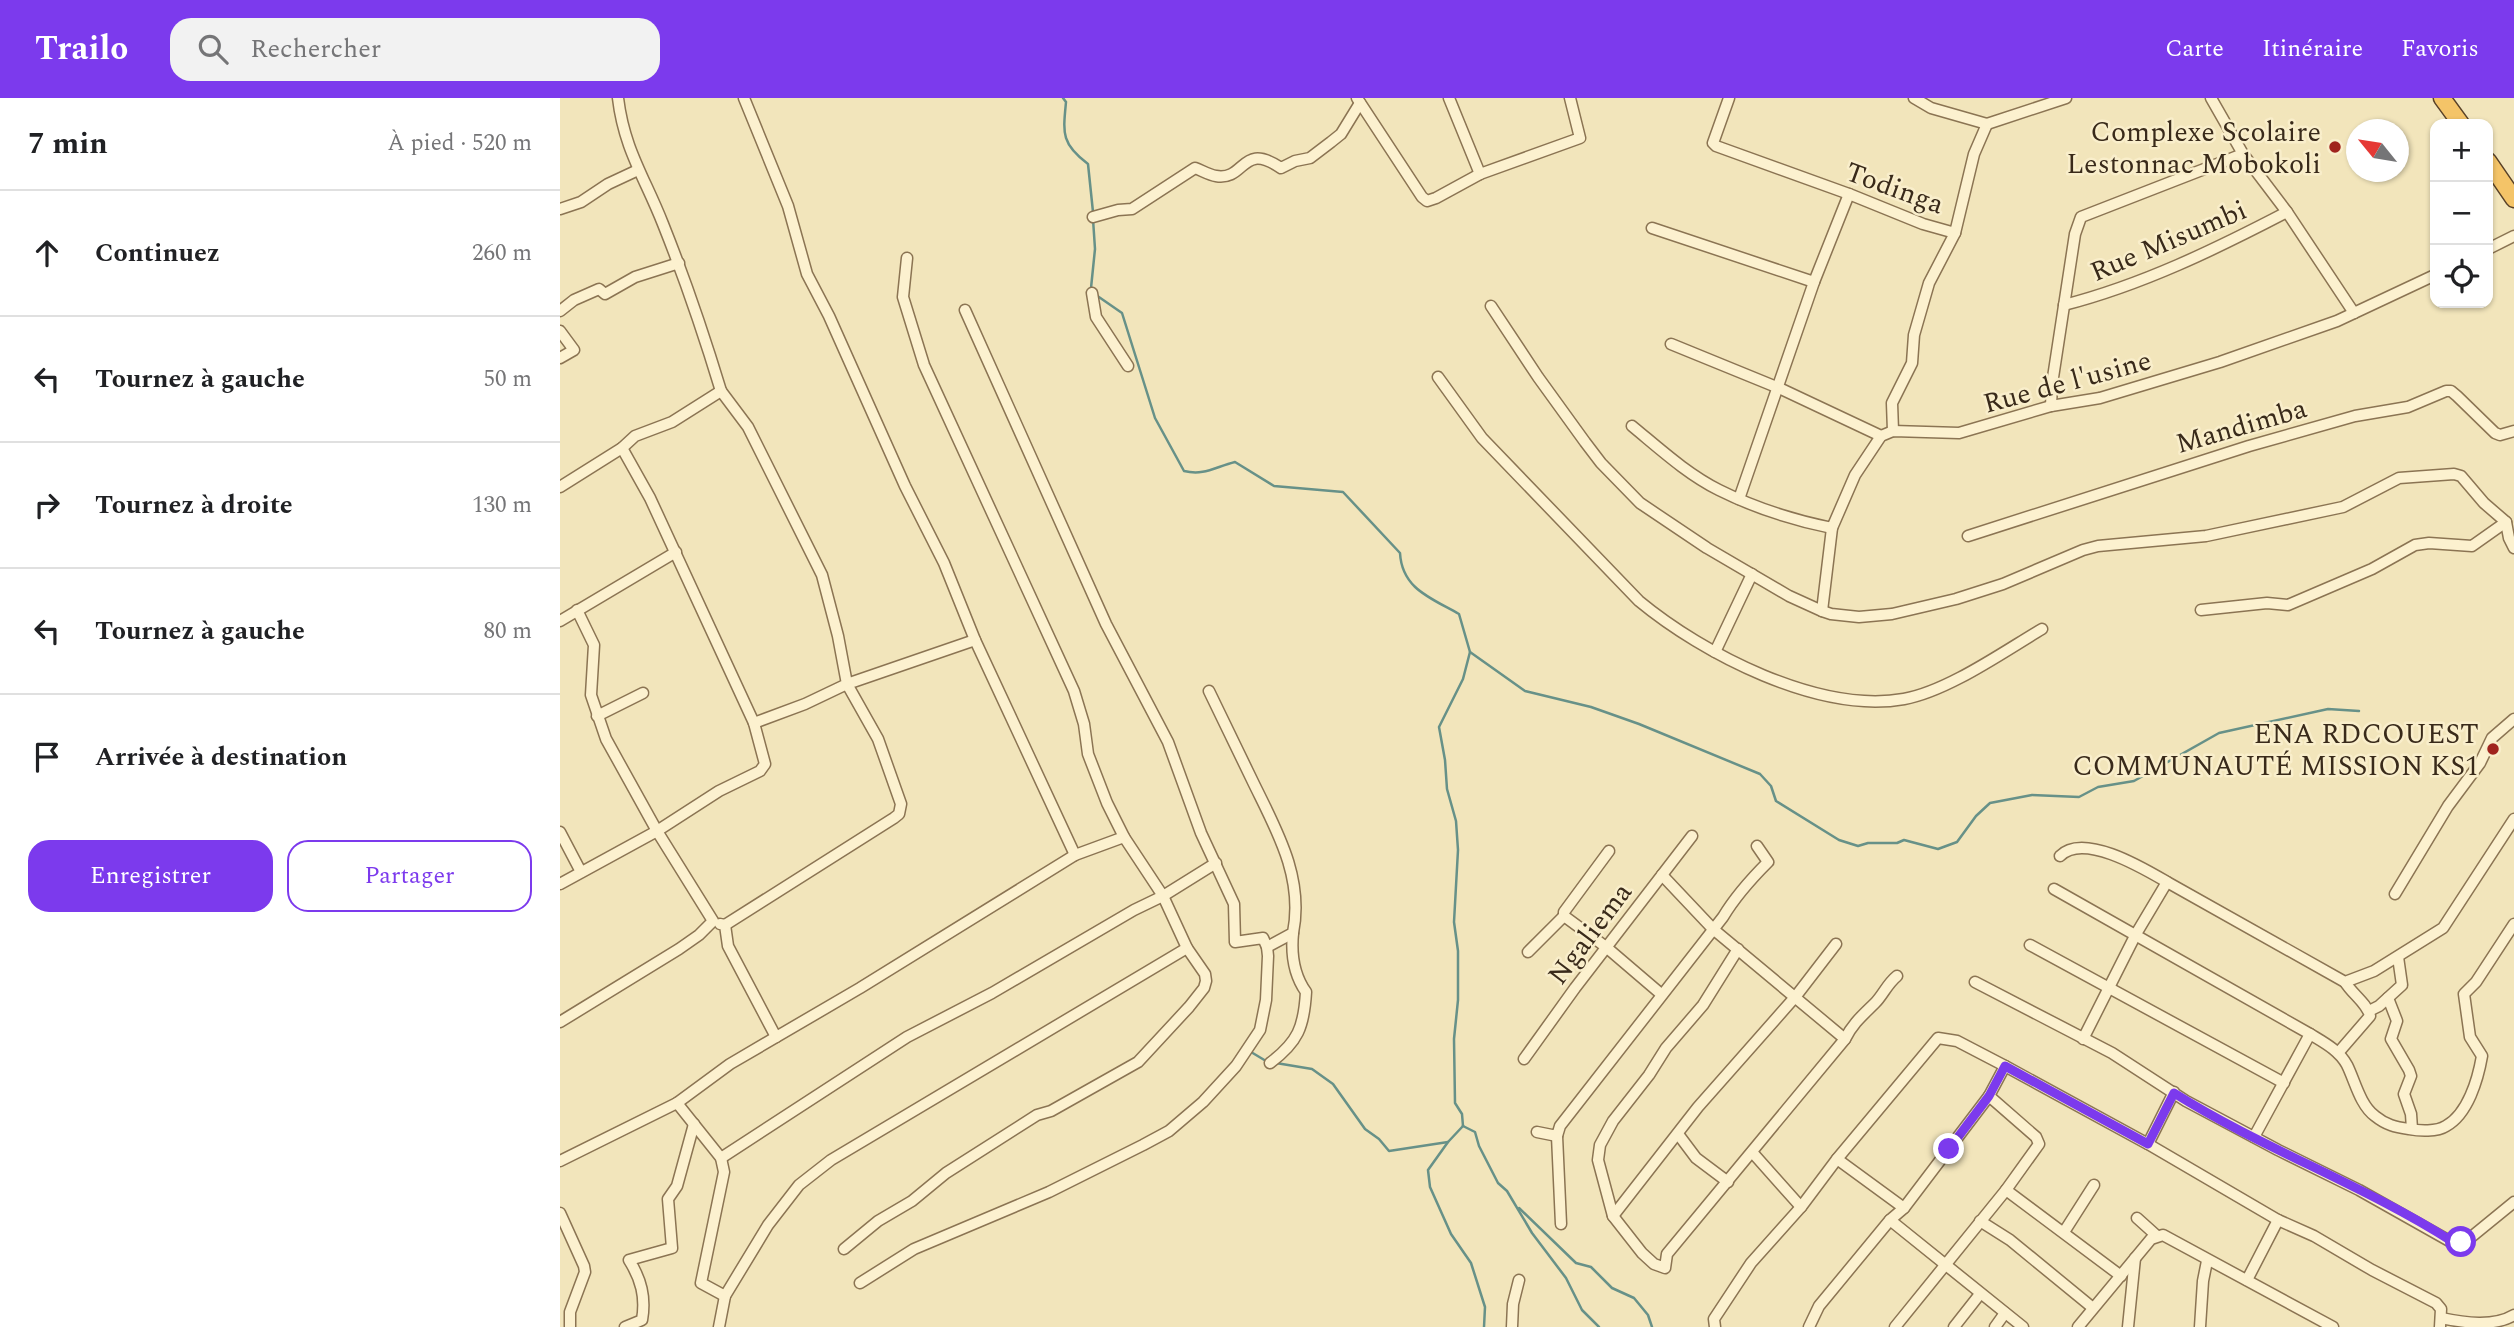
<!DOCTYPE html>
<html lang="fr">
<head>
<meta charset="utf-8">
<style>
  body { margin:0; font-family:Spectral,serif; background:#f2f2f2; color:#202124 }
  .controls { position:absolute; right:21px; top:21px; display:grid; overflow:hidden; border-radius:14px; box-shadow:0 2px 5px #0004 }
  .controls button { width:63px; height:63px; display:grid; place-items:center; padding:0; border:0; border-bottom:2px solid #e0e0e0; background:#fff; color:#202124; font:35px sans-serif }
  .compass { position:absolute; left:1786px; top:21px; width:63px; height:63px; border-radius:50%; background:#fff; box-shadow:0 2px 5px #0004; rotate:300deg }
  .stop { position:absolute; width:21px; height:21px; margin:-16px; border:5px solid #7c3aed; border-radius:50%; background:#fff }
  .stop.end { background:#7c3aed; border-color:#fff; box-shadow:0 2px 7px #0008 }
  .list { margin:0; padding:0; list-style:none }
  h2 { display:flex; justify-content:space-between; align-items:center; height:91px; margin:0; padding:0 28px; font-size:30px }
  h2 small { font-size:23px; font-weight:400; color:#757577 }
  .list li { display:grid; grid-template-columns:46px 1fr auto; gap:21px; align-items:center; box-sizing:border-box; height:126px; padding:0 28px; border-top:2px solid #e0e0e0 }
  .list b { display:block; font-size:26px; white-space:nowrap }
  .list em { font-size:23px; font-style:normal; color:#757577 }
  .actions { display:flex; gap:14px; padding:21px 28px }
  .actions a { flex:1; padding:16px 0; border:2px solid #7c3aed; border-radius:21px; text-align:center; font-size:24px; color:#7c3aed }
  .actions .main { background:#7c3aed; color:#fff }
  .icon { flex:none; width:38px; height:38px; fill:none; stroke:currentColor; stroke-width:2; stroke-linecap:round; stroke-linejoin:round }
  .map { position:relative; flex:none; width:1954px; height:1229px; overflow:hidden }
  header { display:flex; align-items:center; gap:42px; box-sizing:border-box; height:98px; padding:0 35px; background:#7c3aed; color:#fff }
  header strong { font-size:33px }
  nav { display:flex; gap:38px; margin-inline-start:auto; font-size:24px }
  .search { width:490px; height:63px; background:#f2f2f2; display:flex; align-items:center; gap:18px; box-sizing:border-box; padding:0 24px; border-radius:21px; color:#757577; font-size:26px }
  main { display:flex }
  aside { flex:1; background:#fff }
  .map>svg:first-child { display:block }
</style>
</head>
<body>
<header>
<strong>Trailo</strong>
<div class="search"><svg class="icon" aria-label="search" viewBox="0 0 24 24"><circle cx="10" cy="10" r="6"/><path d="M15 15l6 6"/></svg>Rechercher</div>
<nav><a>Carte</a><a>Itinéraire</a><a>Favoris</a></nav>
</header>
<main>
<aside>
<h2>7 min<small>À pied · 520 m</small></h2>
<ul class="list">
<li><svg class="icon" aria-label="ahead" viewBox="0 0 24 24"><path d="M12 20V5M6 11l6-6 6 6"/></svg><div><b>Continuez</b></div><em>260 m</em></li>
<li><svg class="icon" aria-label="left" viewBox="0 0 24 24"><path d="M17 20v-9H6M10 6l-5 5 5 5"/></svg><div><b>Tournez à gauche</b></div><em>50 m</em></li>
<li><svg class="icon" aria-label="right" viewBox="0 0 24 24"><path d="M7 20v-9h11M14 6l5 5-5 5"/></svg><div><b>Tournez à droite</b></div><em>130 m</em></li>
<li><svg class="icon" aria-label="left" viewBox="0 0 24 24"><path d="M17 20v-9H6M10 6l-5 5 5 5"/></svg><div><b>Tournez à gauche</b></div><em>80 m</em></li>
<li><svg class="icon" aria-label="arrive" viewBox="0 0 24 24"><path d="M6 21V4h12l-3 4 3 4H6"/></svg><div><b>Arrivée à destination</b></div></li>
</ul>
<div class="actions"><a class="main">Enregistrer</a><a>Partager</a></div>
</aside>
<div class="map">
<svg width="1954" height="1229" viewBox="0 0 1954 1229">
  <rect width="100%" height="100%" fill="#f2e5bb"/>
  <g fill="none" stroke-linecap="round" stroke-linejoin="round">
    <!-- stream -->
    <g stroke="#679188" stroke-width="2.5">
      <path d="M 503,0 L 506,4 C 503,35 501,46 528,66 L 533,114"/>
      <path d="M 533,121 L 535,151 L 531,190 L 536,197 L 562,215 L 595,320 L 624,373 C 644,378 655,369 675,364 L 714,388 L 783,394 L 840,455 C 842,491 871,500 899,516 L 910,554 L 903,581 L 879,629 L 885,662 L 887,691 L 896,723 L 898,752 L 894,824 L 898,853 L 898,902 L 894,941 L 895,1005 L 902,1016 L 903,1028"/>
      <path d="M 910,554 L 965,593 L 1031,609 L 1079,626 L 1200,676 L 1211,688 L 1216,703 L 1279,742 L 1298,748 L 1308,745 L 1337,745 L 1344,742 L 1378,751 L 1397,744 L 1416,718 L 1430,705 L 1472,697 L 1519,699 L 1538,689 L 1574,683 L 1659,635 L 1768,611 L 1799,613"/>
      <path d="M 691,954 L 706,963"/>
      <path d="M 716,965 L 752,971 L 773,986 L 805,1031 L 819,1041 L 829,1053 L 888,1044"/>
      <path d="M 903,1028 L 915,1034 L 919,1048 L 938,1085 L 947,1093 L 972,1135 L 1006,1180 L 1022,1212 L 1039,1229"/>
      <path d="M 903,1028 L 888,1044 L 868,1072 L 870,1089 L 891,1136 L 911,1165 L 925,1209 L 924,1229"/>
      <path d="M 959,1110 L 1016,1165 L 1031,1169 L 1052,1190 L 1074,1200 L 1088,1217 L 1092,1229"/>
    </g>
    <defs>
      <g id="minor">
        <path d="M 184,0 L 228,108 L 247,176 L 269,218 L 345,388 L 384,465 L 415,542 L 515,757"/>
        <path d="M 797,0 L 862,99 L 867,103 L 876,100 L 920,76 L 1020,40 L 1010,0"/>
        <path d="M 889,0 L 920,76"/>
        <path d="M 1169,0 L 1153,45 L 1156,48 L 1289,96 L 1363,126 L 1395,135 L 1414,56 L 1427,26"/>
        <path d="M 1354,0 L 1371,10 L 1427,26 L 1506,0"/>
        <path d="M 1651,0 L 1683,56 L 1727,114 L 1794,215"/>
        <path d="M 0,111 L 21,104 L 48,86 L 78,72"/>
        <path d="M 533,119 L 558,112 L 572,111 L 635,70 C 641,72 649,77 656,78 C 686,83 681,43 721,70 L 735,63 L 750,60 L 771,44 L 781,36 L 800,5"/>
        <path d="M 1092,130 L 1254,184"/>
        <path d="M 1928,151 L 1954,138"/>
        <path d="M 532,195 L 536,219 L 568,268"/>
        <path d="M 1504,207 C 1582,187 1656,151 1727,114"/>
        <path d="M 931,208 L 978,279 L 1025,344 L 1041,365 L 1080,405 L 1147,450 L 1229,498 L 1262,513 L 1271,516 L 1299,519 L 1332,516 L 1396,501 L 1443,486 L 1523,452 L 1538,448 L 1646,438 L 1783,409 L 1839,380 L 1894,376 L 1901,378 L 1924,405 L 1946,424 L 1949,440 L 1954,450"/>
        <path d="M 0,213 L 14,202 L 39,191 L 45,196 L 75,179 L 119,165"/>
        <path d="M 0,233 L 14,252 L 0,260"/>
        <path d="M 1111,246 L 1219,290 L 1321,338"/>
        <path d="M 878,279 L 922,340 L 1079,503 C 1143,556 1259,616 1344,601 C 1388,593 1443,554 1482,531"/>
        <path d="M 161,293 L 188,329 L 262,477 L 278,538 L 287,586 L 245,606 L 194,625"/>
        <path d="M 1491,308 L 1492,286 L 1515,136 L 1521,119 L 1683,56"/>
        <path d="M 1072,328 C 1100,351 1127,376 1159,392 C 1195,410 1233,422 1272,430"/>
        <path d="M 1333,333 L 1332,305 L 1352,265 L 1354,237 L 1369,185 L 1395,135"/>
        <path d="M 0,389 L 62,350 L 75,338 L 112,324 L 161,293 C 144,237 125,181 103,126 C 85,80 64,51 58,0"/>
        <path d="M 1179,401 L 1254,184 L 1289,96"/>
        <path d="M 1408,438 L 1689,348 L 1795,318 L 1848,309 L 1886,293 L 1891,293 L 1897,298 L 1935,335 L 1940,337 L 1954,333"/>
        <path d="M 1641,512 L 1707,505 L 1728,507 L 1812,471 L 1855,447 L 1869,445 L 1912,448 L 1946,424"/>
        <path d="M 1262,513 L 1272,430 L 1295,377 L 1321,338 L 1333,333 L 1399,335 L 1491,308 L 1540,300 L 1660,264 L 1777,223 L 1875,177"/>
        <path d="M 0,523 L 116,454"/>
        <path d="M 1155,554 L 1192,476"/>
        <path d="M 649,593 C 664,624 679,655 694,686 C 717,733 744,780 733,835 L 707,849"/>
        <path d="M 37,618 L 83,595"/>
        <path d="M 0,734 L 21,774"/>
        <path d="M 1049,753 L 1004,814 L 1004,818 L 1046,849 L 1101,896"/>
        <path d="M 1500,758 C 1523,734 1583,770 1607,784"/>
        <path d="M 1102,777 L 1153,831 L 1285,941"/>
        <path d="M 0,786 L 97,733 L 159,693 L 200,673 L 205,666 L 194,625 L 90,400 L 62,350"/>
        <path d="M 1494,791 L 1750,936 L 1694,1039"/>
        <path d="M 1835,796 L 1888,708 L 1920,665 L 1932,640 L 1954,621"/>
        <path d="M 160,826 L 165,827 L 168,848 L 216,939"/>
        <path d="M 165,827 L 334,720 L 339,716 L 341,706 L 318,641 L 287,586 L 415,542"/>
        <path d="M 1470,847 L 1724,985"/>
        <path d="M 1178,851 L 1143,907 L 1106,950 L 1089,977 L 1053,1023 L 1040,1047 L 1038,1062 L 1053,1118 L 1082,1155 L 1094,1166 L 1105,1170 L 1107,1156 L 1285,941 C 1293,925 1303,917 1315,905 C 1323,897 1327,886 1337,878"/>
        <path d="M 968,854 L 1004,818"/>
        <path d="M 1415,884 L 1552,955 L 1626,1003 L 1718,1052 L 1799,1092 L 1893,1145 L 1901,1144 L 1910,1140 L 1954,1104"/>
        <path d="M 1828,900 L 1837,923 L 1831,941 L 1849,972 L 1851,978 L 1844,996 L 1851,1016 L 1852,1031"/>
        <path d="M 1809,913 L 1819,908 L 1842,887 L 1838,859"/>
        <path d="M 0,924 L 119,851 L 139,837 L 153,823 L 97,733 L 46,641 L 31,597 L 34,547 L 17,512"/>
        <path d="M 1750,936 C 1763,944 1779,952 1787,967 C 1795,983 1800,1007 1815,1018 C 1826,1027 1835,1029 1849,1031 C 1859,1033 1877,1034 1886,1028 C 1908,1016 1918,981 1922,958 L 1910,939 L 1904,896 L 1916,884 L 1954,826"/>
        <path d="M 1523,941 L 1576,836 L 1607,784 L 1785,884 L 1814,873 L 1883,830 L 1954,721"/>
        <path d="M 1778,955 L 1810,918 C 1807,905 1792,896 1785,884"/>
        <path d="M 964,961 L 1015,890 L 1132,738"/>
        <path d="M 710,965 C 738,944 744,929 746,894 C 734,877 731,855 733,835"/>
        <path d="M 1429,998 L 1445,968 L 1588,1046 L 1718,1122 L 1754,1138 L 1812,1172 L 1876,1205 L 1881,1211 L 1880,1229"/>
        <path d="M 117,1005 L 161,1060 L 164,1074 L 141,1185 L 165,1198"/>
        <path d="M 977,1034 L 997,1038 L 1000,1028 L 1163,819 C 1175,799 1191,781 1208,764 L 1197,748"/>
        <path d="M 1118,1036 L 1136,1060 L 1168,1084"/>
        <path d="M 997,1038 L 1001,1126"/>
        <path d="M 1588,1046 L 1614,994"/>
        <path d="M 1192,1054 L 1241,1109"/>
        <path d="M 161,1060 L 347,939 L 432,895 L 574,812 L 603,798 L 656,765"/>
        <path d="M 1277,1061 L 1378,940 L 1397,943 L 1445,968"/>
        <path d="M 0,1063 L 117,1005 L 170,966 L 300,890 L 515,757 L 564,739"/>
        <path d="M 1446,1092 L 1561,1178"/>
        <path d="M 0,1115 L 24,1168 L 25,1174 L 10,1214 L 10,1229"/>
        <path d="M 1053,1118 L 1138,1009 L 1236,898 L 1276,846"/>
        <path d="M 1577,1120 L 1597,1138"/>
        <path d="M 1330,1122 L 1463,1229"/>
        <path d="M 1420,1123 L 1450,1142 L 1533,1210"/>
        <path d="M 1504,1134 L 1534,1087"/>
        <path d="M 284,1151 L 318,1123 L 352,1103 L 386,1075 L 477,1017 L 491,1013 L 578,964 L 629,909 L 644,890 L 646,883 L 645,876 L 627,850 L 603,798 L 564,739 L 547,705 L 528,656 L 524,626 L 514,593 L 364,267 L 343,199 L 347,160"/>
        <path d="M 1687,1182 L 1718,1122"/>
        <path d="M 300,1185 L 354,1151 L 489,1094 L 583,1047 L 609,1033 L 643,1004 L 676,968 L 700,932 L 706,902 L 708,858 L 707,849 L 703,840 L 675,844 L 674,806 L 641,735 L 608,644 L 546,526 L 405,212"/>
        <path d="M 1881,1220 C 1905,1225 1934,1229 1954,1217"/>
        <path d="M 65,1229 L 82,1222 C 86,1199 81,1181 69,1162 L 112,1150 L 108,1101 L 117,1088 L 134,1026"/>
        <path d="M 159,1229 L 165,1198 L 208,1127 L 239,1087 L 271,1062 L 627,850"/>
        <path d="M 952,1229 L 953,1206 L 959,1182"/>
        <path d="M 1155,1229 L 1154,1221 L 1191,1165 L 1241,1109 L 1277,1061 L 1344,1110"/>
        <path d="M 1249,1229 L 1259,1208 L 1330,1122 L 1344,1110 L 1429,998 L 1476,1039 L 1479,1046 L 1446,1092 L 1335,1229"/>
        <path d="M 1394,1229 L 1420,1196"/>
        <path d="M 1435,1229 L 1445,1215"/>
        <path d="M 1518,1229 L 1591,1141 L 1603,1137 L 1773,1229"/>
        <path d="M 1568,1229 L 1575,1160"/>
        <path d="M 1640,1229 L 1643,1183 L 1647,1163"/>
      </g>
      <g id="trunk">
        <path d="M 1882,0 L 1901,26"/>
        <path d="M 1928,63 L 1954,101"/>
      </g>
    </defs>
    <!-- minor casing -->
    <use href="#minor" stroke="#8b7453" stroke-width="13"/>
    <!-- trunk casing -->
    <use href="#trunk" stroke="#584128" stroke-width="19"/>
    <!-- minor -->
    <use href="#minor" stroke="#fcf1cf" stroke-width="10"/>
    <!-- trunk -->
    <use href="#trunk" stroke="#f4c468" stroke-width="16"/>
  </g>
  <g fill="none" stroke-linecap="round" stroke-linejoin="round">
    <!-- route -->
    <path stroke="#7c3aed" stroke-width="9" d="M 1389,1051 L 1429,998 L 1445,968 L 1588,1046 L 1614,995 C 1703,1051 1804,1087 1893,1144 L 1901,1144"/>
  </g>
  <!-- markers -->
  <g fill="#a0231d" stroke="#f9eecb" stroke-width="2.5">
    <circle cx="1775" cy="49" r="7"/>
    <circle cx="1933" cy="651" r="7"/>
  </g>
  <g text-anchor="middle" stroke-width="5" stroke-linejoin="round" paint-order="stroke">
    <!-- poi labels -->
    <g font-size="28" fill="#392a1a" stroke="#f9eecb" text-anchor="end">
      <text x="1761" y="43">Complexe Scolaire<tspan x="1761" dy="32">Lestonnac Mobokoli</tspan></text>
      <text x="1919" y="645">ENA RDCOUEST<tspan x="1919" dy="32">COMMUNAUTÉ MISSION KS1</tspan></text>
    </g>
    <!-- street labels -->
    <g font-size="28" fill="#392a1a" stroke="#f9eecb">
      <text transform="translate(1335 89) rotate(20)" y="10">Todinga</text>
      <text transform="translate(1608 142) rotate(-23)" y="10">Rue Misumbi</text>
      <text transform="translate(1507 283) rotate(-15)" y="10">Rue de l'usine</text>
      <text transform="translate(1681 327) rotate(-16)" y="10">Mandimba</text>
      <text transform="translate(1029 835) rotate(-53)" y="10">Ngaliema</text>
    </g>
  </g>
</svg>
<div class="controls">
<button>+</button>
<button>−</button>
<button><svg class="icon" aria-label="locate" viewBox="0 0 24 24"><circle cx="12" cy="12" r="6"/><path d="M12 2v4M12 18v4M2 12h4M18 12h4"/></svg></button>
</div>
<svg class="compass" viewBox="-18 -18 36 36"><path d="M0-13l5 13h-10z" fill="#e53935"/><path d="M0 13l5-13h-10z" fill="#757577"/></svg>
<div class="stop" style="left:1901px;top:1144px"></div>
<div class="stop end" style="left:1389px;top:1051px"></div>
</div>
</main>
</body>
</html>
